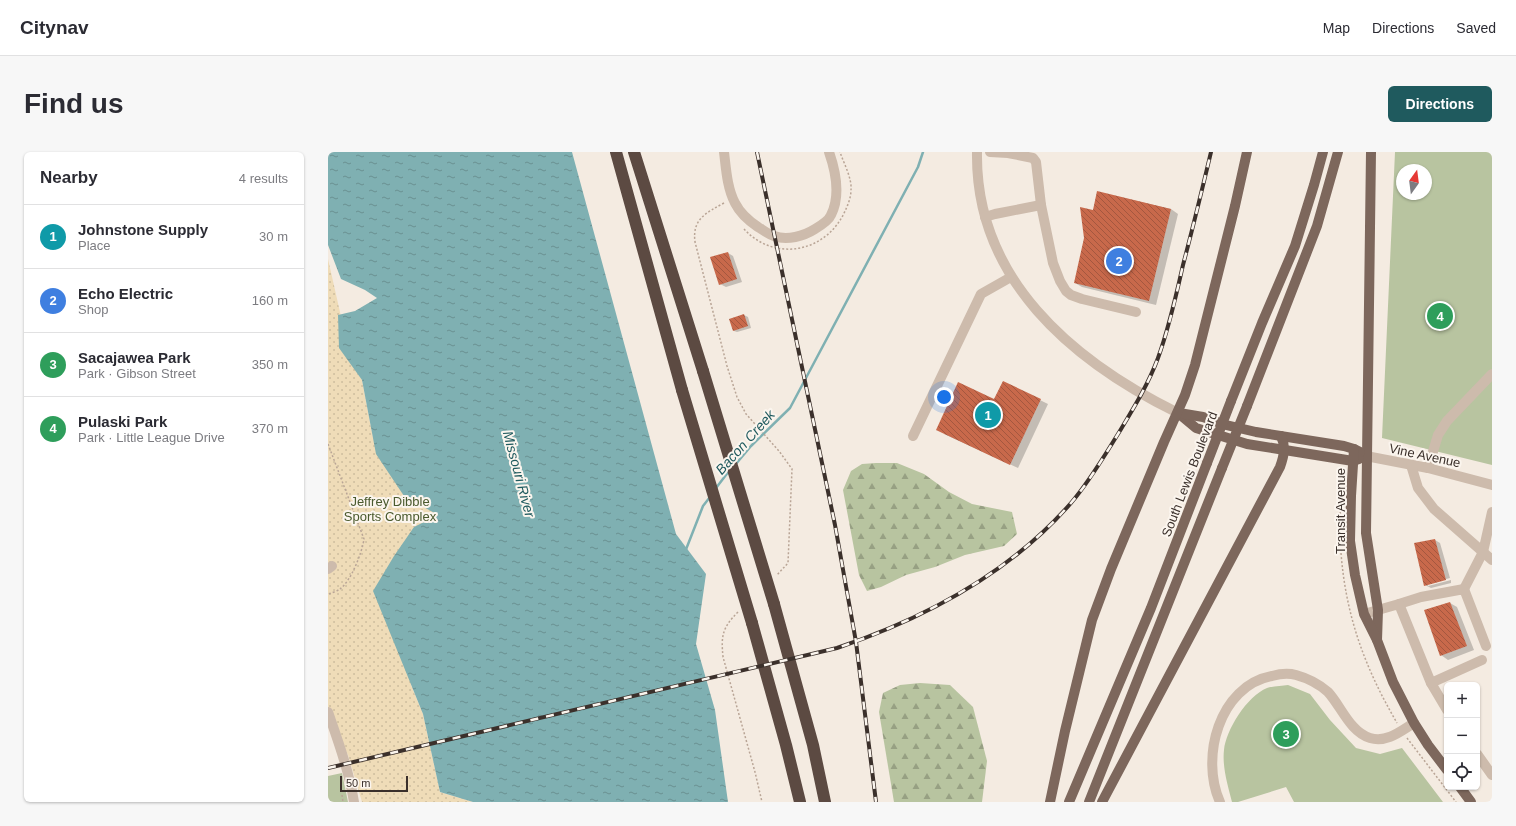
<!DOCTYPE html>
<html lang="en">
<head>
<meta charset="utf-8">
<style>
  body { margin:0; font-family:Helvetica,sans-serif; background:#f7f7f7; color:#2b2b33 }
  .controls { position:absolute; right:12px; bottom:12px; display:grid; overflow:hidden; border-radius:6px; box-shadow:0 1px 3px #0004 }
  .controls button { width:36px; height:36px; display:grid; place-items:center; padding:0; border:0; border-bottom:1px solid #e1e1e2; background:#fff; color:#2b2b33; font:20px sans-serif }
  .compass { position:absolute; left:1068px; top:12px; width:36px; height:36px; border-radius:50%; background:#fff; box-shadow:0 1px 3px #0004; rotate:14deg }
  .scale { position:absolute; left:12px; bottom:10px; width:68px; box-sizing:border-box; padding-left:4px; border:2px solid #3b302b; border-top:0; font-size:11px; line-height:14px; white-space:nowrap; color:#3b302b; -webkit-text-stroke:3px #fbf5ee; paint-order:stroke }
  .you { position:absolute; left:616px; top:245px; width:14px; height:14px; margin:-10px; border:3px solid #fff; border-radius:50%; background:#1a73e8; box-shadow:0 0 0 6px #1a73e833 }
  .badge { display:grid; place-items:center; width:26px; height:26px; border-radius:50%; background:#1f5a5e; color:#fff; font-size:13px; font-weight:700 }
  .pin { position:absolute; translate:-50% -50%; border:2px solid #fff; box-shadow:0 1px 4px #0006 }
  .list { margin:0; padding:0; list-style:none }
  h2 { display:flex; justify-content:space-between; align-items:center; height:52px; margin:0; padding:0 16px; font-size:17px }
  h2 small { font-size:13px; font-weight:400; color:#7c7c81 }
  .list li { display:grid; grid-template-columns:26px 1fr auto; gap:12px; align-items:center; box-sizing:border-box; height:64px; padding:0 16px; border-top:1px solid #e1e1e2 }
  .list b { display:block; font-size:15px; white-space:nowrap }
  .list p { margin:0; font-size:13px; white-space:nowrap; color:#7c7c81 }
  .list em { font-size:13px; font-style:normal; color:#7c7c81 }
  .icon { flex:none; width:22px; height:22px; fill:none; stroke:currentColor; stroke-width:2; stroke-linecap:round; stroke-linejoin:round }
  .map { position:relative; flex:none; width:1164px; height:650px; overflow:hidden; border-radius:6px }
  header { display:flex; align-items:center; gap:24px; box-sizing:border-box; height:56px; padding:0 20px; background:#fff; border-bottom:1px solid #e1e1e2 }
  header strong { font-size:19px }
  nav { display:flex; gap:22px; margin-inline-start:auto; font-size:14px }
  .intro { display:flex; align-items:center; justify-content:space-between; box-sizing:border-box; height:96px; padding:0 24px }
  h1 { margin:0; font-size:28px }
  .button { padding:10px 18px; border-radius:6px; background:#1f5a5e; color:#fff; font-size:14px; font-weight:700 }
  main { display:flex; gap:24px; padding:0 24px }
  aside { flex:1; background:#fff; border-radius:6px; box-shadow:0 1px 3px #0004 }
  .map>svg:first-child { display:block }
</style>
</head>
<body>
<header>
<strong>Citynav</strong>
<nav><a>Map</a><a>Directions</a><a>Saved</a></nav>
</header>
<div class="intro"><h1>Find us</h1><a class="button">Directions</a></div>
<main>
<aside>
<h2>Nearby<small>4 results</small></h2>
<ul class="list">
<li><span class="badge" style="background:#0f9aa8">1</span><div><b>Johnstone Supply</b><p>Place</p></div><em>30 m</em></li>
<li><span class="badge" style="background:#3f7fe0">2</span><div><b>Echo Electric</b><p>Shop</p></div><em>160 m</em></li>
<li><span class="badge" style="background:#2e9e5b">3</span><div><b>Sacajawea Park</b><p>Park · Gibson Street</p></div><em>350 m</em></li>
<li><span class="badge" style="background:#2e9e5b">4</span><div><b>Pulaski Park</b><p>Park · Little League Drive</p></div><em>370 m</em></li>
</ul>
</aside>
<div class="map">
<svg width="1164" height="650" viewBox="0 0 1164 650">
  <defs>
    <pattern id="forest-firs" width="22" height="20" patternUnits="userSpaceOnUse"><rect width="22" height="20" fill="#b8c4a0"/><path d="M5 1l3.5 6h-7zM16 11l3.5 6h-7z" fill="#97a083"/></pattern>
    <pattern id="sand-dots" width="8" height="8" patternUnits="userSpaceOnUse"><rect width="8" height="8" fill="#efdcb8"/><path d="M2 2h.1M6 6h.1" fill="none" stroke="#cebd9e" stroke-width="1.8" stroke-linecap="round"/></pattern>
    <pattern id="water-ripples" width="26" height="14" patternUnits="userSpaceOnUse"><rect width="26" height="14" fill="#7fb0b2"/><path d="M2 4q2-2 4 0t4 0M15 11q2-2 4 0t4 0" fill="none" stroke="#699091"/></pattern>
    <pattern id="building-back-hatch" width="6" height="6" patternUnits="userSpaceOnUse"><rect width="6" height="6" fill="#c8694b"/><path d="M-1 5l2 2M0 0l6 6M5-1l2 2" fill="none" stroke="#a4573f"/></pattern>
  </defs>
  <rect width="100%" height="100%" fill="#f4ebe1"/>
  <!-- green -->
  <g fill="#b8c4a0" fill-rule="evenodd">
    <path d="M 1067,0 L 1164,0 L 1164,313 L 1054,286 ZM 1074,18 L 1098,18 L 1098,42 L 1074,42 Z"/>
    <path d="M 960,533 L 982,542 L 1002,568 L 1028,596 L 1052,602 L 1074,596 L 1115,650 L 966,650 L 958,635 L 910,650 L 904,650 C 900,634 894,615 896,598 C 898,578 919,544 939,536 C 945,534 954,534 960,533 Z"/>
    <path d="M 14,621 L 20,650 L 0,650 L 0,624 Z"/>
  </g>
  <!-- forest -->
  <g fill="url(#forest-firs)">
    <path d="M 548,311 L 569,311 L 596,322 L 621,340 L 644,352 L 684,360 L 689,382 L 676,394 L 637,403 L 607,415 L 578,423 L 553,435 L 539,439 L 531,423 L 515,338 L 523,319 L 534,312 Z"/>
    <path d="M 592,531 L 622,533 L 645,555 L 659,609 L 654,650 L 566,650 L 551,560 L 555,541 L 572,533 Z"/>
  </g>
  <!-- sand -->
  <path fill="url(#sand-dots)" d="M 0,107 L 19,191 L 34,228 L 45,286 L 111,363 L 83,533 L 95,562 L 112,640 L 145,650 L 34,650 L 20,603 L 0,563 Z"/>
  <!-- water -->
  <path fill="url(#water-ripples)" d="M 0,0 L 244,0 L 348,382 L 378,422 L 368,492 L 387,558 L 400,650 L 145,650 L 112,640 L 95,562 L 45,439 L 66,404 L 86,375 L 110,363 L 76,344 L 48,302 L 34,228 L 11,196 L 10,163 L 27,159 L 49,146 L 37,138 L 13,127 L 0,93 Z"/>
  <!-- shadow -->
  <g fill="#0003">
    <path d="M 770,40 L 843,57 L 850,62 L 828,153 L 754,135 L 747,131 Z"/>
    <path d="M 400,101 L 405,104 L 414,130 L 398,135 L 392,132 Z"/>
    <path d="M 416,163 L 420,165 L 423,176 L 409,180 L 406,179 Z"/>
    <path d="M 675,230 L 720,252 L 690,316 L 616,282 L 666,249 Z"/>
    <path d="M 1107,388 L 1112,391 L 1122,426 L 1100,432 L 1100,434 L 1123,428 L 1123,431 L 1103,436 L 1097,433 Z"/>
    <path d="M 1122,451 L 1129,455 L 1146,498 L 1120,508 L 1113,503 Z"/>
  </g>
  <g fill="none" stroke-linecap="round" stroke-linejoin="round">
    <!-- stream -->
    <g stroke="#7fb0b2" stroke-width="2.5">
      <path d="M 407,313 L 423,294 L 462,256 L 590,15 L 595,0"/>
      <path d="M 388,336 L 401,319"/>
      <path d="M 357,400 L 375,354 L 382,345"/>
    </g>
  </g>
  <!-- building -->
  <g fill="url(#building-back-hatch)">
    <path d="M 769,39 L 843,57 L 821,149 L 746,131 L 756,86 L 752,55 L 765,58 Z"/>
    <path d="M 400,100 L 409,127 L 391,133 L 382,105 Z"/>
    <path d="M 416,162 L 420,174 L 405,179 L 401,167 Z"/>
    <path d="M 675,229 L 713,247 L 682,313 L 608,278 L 630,230 L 666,247 Z"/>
    <path d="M 1107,387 L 1118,428 L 1096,434 L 1086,391 Z"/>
    <path d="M 1122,450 L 1139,494 L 1112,504 L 1096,458 Z"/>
  </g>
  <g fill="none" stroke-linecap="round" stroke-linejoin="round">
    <!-- path -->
    <g stroke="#b9a596" stroke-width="1.5" stroke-dasharray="2 2" stroke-linecap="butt">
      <path d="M 396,51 C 378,61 364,67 367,90 L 399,214 L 409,245 L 418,262 L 451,299 L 464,317 L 460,411 L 449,423"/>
      <path d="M 416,77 C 447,111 499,100 517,59 C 520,53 523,45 523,38 C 524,26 516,12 512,0"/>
      <path d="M 0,292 L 36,387 C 34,401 23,429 12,437 C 9,439 4,441 0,442"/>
      <path d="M 1012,374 L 1013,317"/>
      <path d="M 1013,401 C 1018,465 1037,516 1069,571"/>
      <path d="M 410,460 C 394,476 393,484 395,505 L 427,620 L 434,650"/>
      <path d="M 1079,586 L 1128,650"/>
      <path d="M 14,643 L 15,650"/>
    </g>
    <!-- minor -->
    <g stroke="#cdbbac" stroke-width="10">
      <path d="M 396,0 C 398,16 399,36 407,51 C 412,61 421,69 430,75 C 435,78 440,82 446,84 C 459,89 476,84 487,77 C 492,74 501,68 503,63 C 513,43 508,20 501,0"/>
      <path d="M 649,0 C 647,127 744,209 850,261"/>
      <path d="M 662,0 L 680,1 L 705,6 L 708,10 L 713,53 L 725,111 L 732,129 L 738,139 L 743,143 L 754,147 L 808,160"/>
      <path d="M 657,65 L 667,62 L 713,53"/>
      <path d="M 585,284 L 653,142 L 683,125"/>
      <path d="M 1038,304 L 1100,316 L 1164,333"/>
      <path d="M 1083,313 L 1090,336 L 1106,357 L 1164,408"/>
      <path d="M 1100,316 L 1110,283 L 1119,269 L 1164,222"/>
      <path d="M 0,417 L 4,414"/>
      <path d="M 1136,437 L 1155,400 L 1164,360"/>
      <path d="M 1071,452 L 1093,445 L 1136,437 L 1158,494"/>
      <path d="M 1036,462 L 1071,452 L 1103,531 L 1119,558"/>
      <path d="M 1103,531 L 1154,508"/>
      <path d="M 0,560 C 10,589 21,619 26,650"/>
      <path d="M 1149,602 L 1164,623"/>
      <path d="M 892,650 C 872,606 891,534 944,524 C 951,522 961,521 968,523 C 979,526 991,532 1000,540 C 1013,554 1022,580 1042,586 C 1059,591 1073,579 1086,571"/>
    </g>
    <!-- major -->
    <g stroke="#7d675c" stroke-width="10">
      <path d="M 1043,0 L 1038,381 L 1050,458 L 1049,488"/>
      <path d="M 903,249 L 934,171 L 967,94 L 986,33 L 995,0"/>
      <path d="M 919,254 L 989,74 L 1010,0"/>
      <path d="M 850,261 L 868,276 L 919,292 L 1025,309 L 1031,307"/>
      <path d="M 851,261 L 875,265 L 898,273 L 928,280 L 1016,294 L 1026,297 L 1032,300"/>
      <path d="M 1026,297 L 1023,344 L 1022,389 L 1027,423 L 1036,462 L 1049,488 L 1065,530 L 1086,571 L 1100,593 L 1119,618"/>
      <path d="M 1132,635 L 1143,650"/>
      <path d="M 722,650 L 737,579 L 764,468 L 783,417 L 836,290 L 857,243 L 867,213 L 907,54 L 919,0"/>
      <path d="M 741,650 L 823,456 L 879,311"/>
      <path d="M 761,650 L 894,316"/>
      <path d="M 774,650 L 952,315 C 956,304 958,295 953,284"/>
    </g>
    <!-- highway -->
    <g stroke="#5c4a42" stroke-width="12">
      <path d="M 288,0 L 354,238"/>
      <path d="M 306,0 L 375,219"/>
      <path d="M 446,452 L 485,593 L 497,650"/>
      <path d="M 424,471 L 458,593 L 472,650"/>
    </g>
    <defs>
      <g id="rail">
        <path d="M 429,0 L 507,373 L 528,490 L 548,650"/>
        <path d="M 0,616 L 509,496 C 595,467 682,421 743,351 C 761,330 775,306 790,282 C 805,257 820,233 830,206 C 841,176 848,144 855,113 C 865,75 874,38 883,0"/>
      </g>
    </defs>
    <!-- rail casing -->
    <use href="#rail" stroke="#3b302b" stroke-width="4"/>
    <!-- rail -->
    <use href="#rail" stroke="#fbf5ee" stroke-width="2.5" stroke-dasharray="8" stroke-linecap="butt"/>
    <!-- major-bridge -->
    <g stroke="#7d675c" stroke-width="10">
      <path d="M 879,311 L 903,249"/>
      <path d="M 894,316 L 919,254"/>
    </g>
    <!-- highway-bridge -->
    <g stroke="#5c4a42" stroke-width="12">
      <path d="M 375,219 L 446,452"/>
      <path d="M 354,238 L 424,471"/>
    </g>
  </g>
  <g text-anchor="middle" stroke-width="4" stroke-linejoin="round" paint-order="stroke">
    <!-- street labels -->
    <g font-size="13" fill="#3b302b" stroke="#fbf5ee">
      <text transform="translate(1097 303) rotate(12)" y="5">Vine Avenue</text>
      <text transform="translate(861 322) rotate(-69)" y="5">South Lewis Boulevard</text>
      <text transform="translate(1012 359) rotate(-90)" y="5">Transit Avenue</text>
    </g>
    <!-- park labels -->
    <g font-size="13" fill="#4a5a2e" stroke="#fbf5ee">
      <text x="62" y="354">Jeffrey Dibble<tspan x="62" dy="15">Sports Complex</tspan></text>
    </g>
    <!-- water labels -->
    <g font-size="14" font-style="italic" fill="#1f5a5e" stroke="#fbf5ee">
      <text transform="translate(417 290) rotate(-48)" y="5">Bacon Creek</text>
      <text transform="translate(191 322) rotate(75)" y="5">Missouri River</text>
    </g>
  </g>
</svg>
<div class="controls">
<button>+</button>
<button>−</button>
<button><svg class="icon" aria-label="locate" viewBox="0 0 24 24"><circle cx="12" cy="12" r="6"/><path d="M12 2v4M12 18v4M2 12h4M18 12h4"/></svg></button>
</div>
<svg class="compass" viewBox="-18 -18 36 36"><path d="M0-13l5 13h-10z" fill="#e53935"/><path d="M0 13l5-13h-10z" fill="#7c7c81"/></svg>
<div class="scale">50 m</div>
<div class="you"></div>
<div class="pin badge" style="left:660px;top:263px;background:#0f9aa8">1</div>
<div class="pin badge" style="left:791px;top:109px;background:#3f7fe0">2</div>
<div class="pin badge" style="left:958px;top:582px;background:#2e9e5b">3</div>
<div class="pin badge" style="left:1112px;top:164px;background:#2e9e5b">4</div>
</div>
</main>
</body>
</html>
